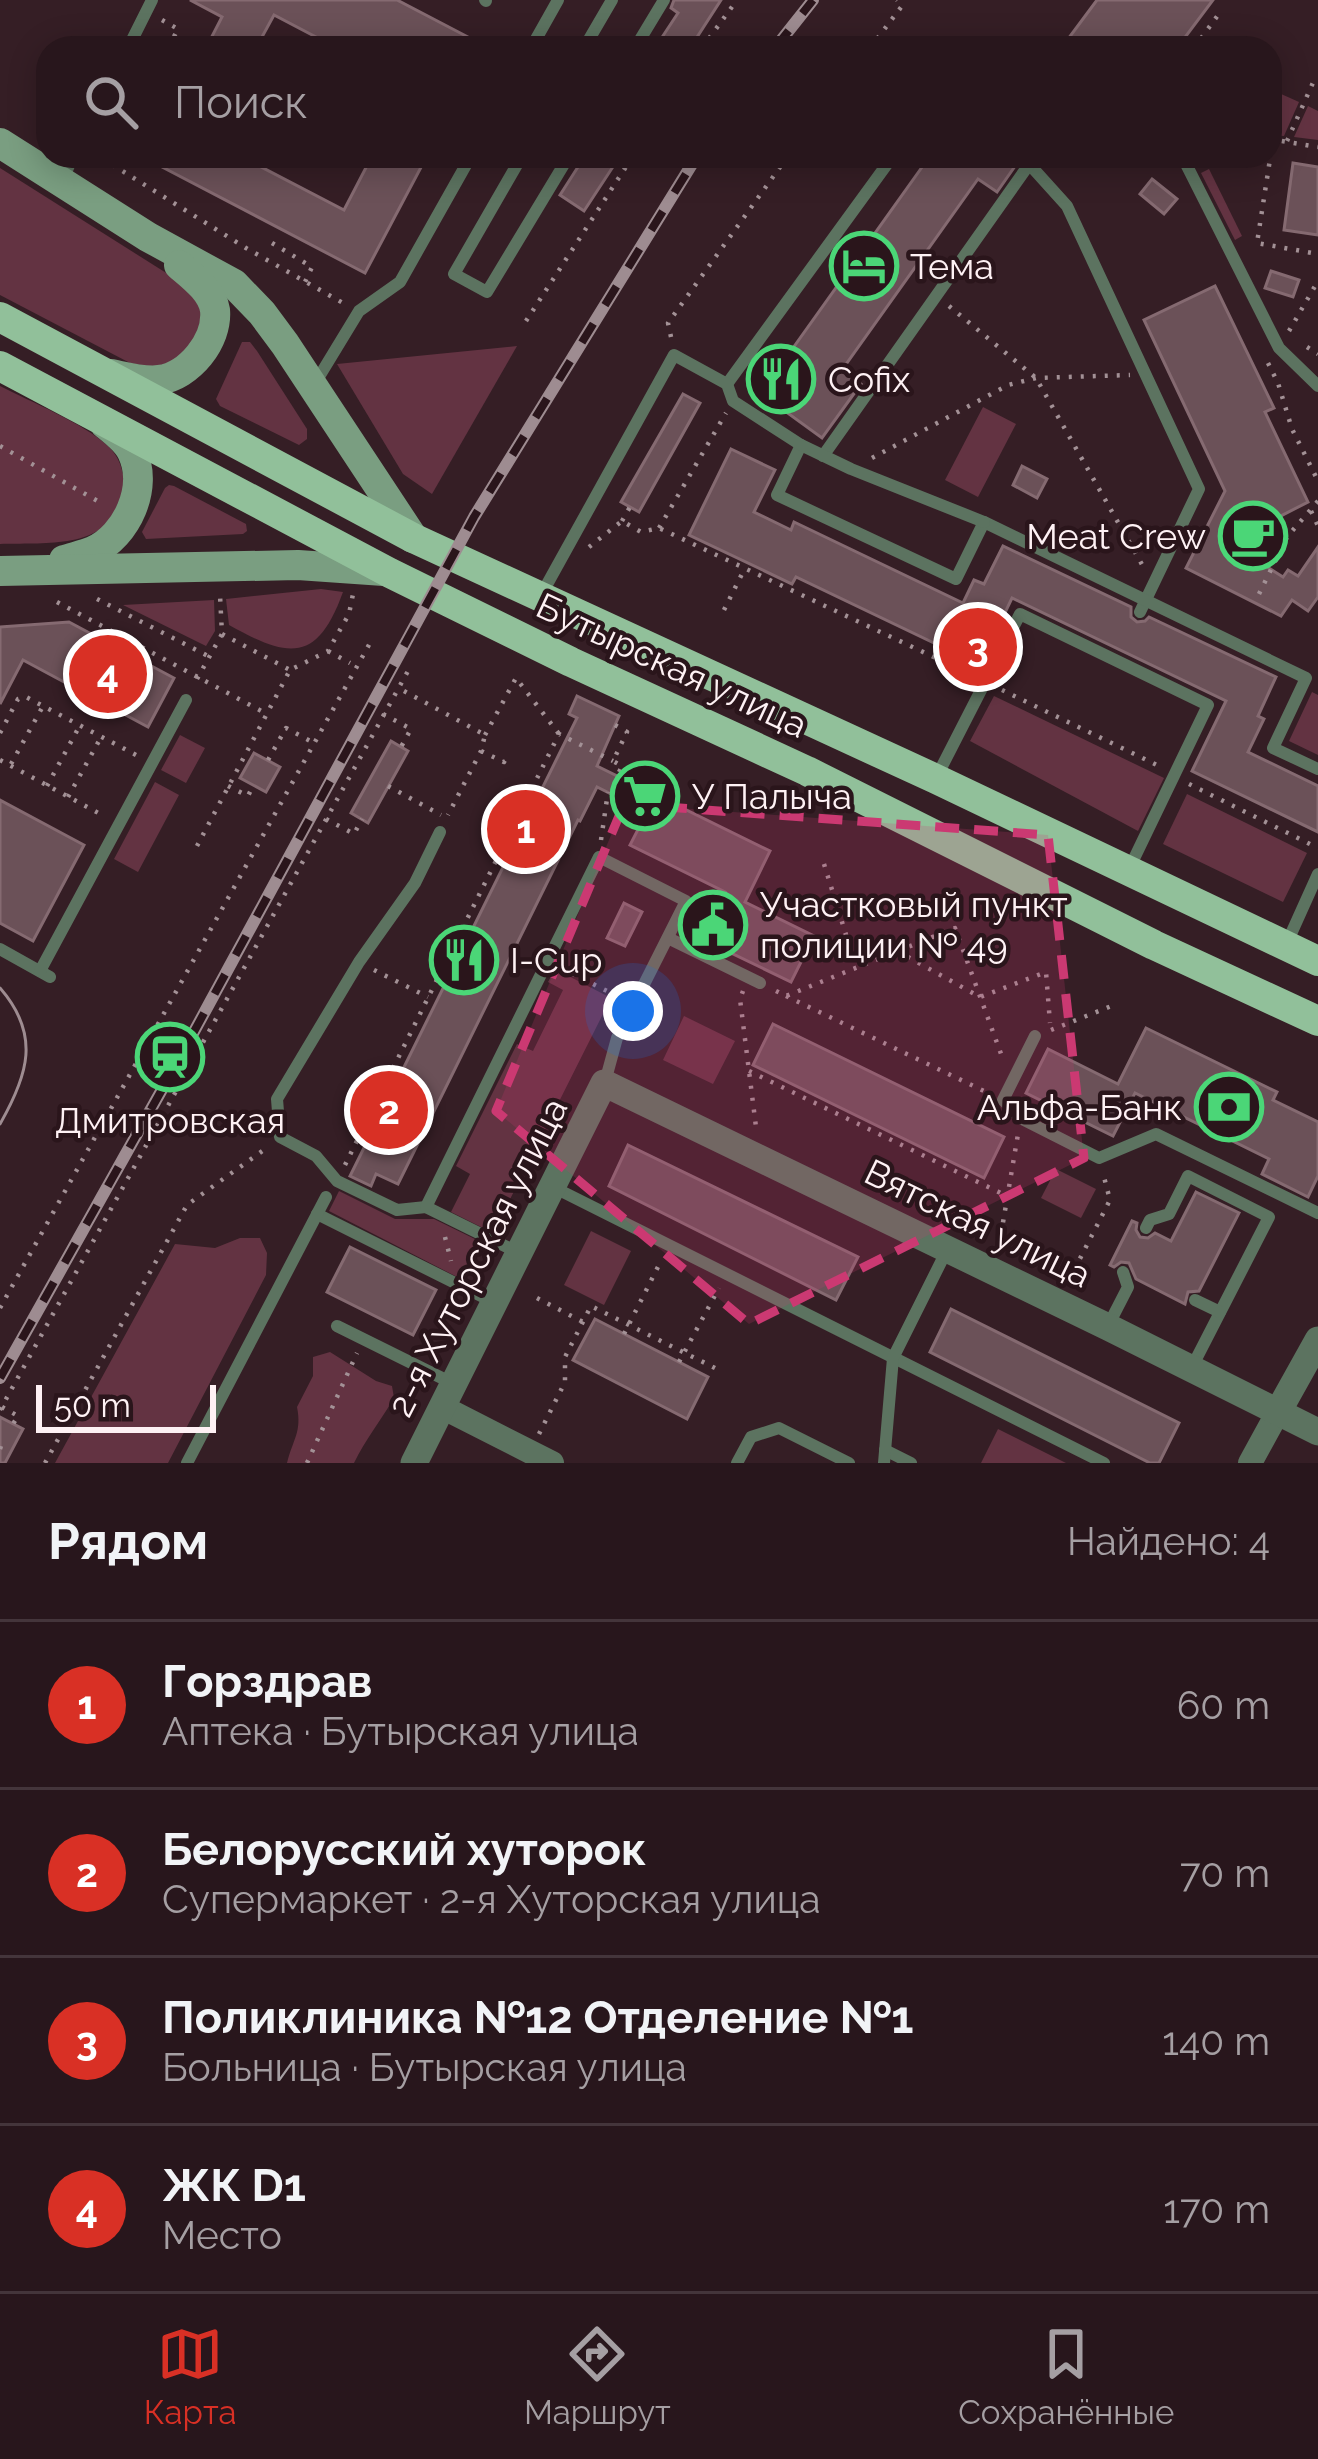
<!DOCTYPE html>
<html lang="ru">
<head>
<meta charset="utf-8">
<style>
  body { margin:0; font-family:Raleway,sans-serif; background:#301f25; color:#f1f3f6 }
  .scale { position:absolute; left:36px; bottom:30px; width:180px; box-sizing:border-box; padding-left:12px; border:6px solid #fef1f4; border-top:0; font-size:33px; line-height:42px; white-space:nowrap; color:#fef1f4; -webkit-text-stroke:9px #2a151b; paint-order:stroke }
  .you { position:absolute; left:633px; top:1011px; width:42px; height:42px; margin:-30px; border:9px solid #fff; border-radius:50%; background:#1a73e8; box-shadow:0 0 0 18px #1a73e833 }
  .badge { display:grid; place-items:center; width:78px; height:78px; border-radius:50%; background:#d93025; color:#fff; font-size:39px; font-weight:700 }
  .pin { position:absolute; translate:-50% -50%; border:6px solid #fff; box-shadow:0 3px 12px #0006 }
  .list { margin:0; padding:0; list-style:none }
  h2 { display:flex; justify-content:space-between; align-items:center; height:156px; margin:0; padding:0 48px; font-size:51px }
  h2 small { font-size:39px; font-weight:400; color:#a59fa3 }
  .list li { display:grid; grid-template-columns:78px 1fr auto; gap:36px; align-items:center; box-sizing:border-box; height:168px; padding:0 48px; border-top:3px solid #44353b }
  .list b { display:block; font-size:45px; white-space:nowrap }
  .list p { margin:0; font-size:39px; white-space:nowrap; color:#a59fa3 }
  .list em { font-size:39px; font-style:normal; color:#a59fa3 }
  .icon { flex:none; width:66px; height:66px; fill:none; stroke:currentColor; stroke-width:2; stroke-linecap:round; stroke-linejoin:round }
  .map { position:relative; flex:none; width:1318px; height:1463px; overflow:hidden }
  .search { position:absolute; background:#28161c; box-shadow:0 6px 30px #0003; left:36px; right:36px; top:36px; height:132px; display:flex; align-items:center; gap:30px; box-sizing:border-box; padding:0 42px; border-radius:36px; color:#a59fa3; font-size:45px }
  .sheet { height:828px; background:#28161c }
  nav { display:flex; justify-content:space-around; align-items:center; box-sizing:border-box; height:168px; border-top:3px solid #44353b; background:#28161c; font-size:33px; color:#a59fa3 }
  nav a { display:grid; justify-items:center; gap:6px }
  nav .on { color:#d93025 }
  .map>svg:first-child { display:block }
</style>
</head>
<body>
<div class="map">
<svg width="1318" height="1463" viewBox="0 0 1318 1463">
  <rect width="100%" height="100%" fill="#351e25"/>
  <!-- green -->
  <g fill="#633342">
    <path d="M 1270,89 L 1299,102 L 1284,136 L 1270,135 Z"/>
    <path d="M 1308,106 L 1318,111 L 1318,140 L 1294,137 Z"/>
    <path d="M 0,168 L 190,288 L 201,310 L 200,332 L 175,362 L 151,367 L 130,363 L 0,295 Z"/>
    <path d="M 1209,169 L 1242,236 L 1235,240 L 1201,173 Z"/>
    <path d="M 242,342 L 250,342 L 257,351 L 307,429 L 307,439 L 299,445 L 220,406 L 216,399 Z"/>
    <path d="M 517,346 L 432,494 L 403,474 L 337,364 Z"/>
    <path d="M 0,386 C 31,402 83,423 108,446 C 119,456 125,473 124,488 C 115,552 47,542 0,544 Z"/>
    <path d="M 983,407 L 1016,424 L 978,497 L 945,480 Z"/>
    <path d="M 169,485 L 174,486 L 246,524 L 247,531 L 243,534 L 146,539 L 142,532 L 165,488 Z"/>
    <path d="M 321,589 L 343,592 C 317,664 288,658 229,625 L 226,599 Z"/>
    <path d="M 214,600 L 215,631 L 206,646 L 123,605 Z"/>
    <path d="M 1312,692 L 1318,695 L 1318,755 L 1289,741 Z"/>
    <path d="M 994,696 L 1164,778 L 1138,831 L 970,741 Z"/>
    <path d="M 180,735 L 205,748 L 186,783 L 161,770 Z"/>
    <path d="M 155,782 L 179,795 L 138,872 L 114,859 Z"/>
    <path d="M 1187,794 L 1307,853 L 1283,902 L 1163,844 Z"/>
    <path d="M 555,969 L 611,998 L 493,1233 L 451,1212 L 470,1174 L 456,1166 L 517,1044 L 533,1051 L 563,990 L 548,982 Z"/>
    <path d="M 684,1016 L 735,1041 L 713,1084 L 663,1060 Z"/>
    <path d="M 1056,1169 L 1096,1189 L 1081,1218 L 1041,1198 Z"/>
    <path d="M 339,1191 L 395,1219 L 434,1219 L 481,1242 L 463,1280 L 329,1211 Z"/>
    <path d="M 591,1231 L 631,1251 L 604,1305 L 564,1285 Z"/>
    <path d="M 240,1238 L 260,1238 L 267,1253 L 266,1275 L 168,1463 L 55,1463 L 175,1244 L 215,1248 Z"/>
    <path d="M 330,1352 L 376,1381 L 392,1386 L 394,1398 C 381,1420 365,1440 354,1463 L 287,1463 C 293,1439 302,1432 297,1407 L 313,1376 L 313,1357 Z"/>
    <path d="M 998,1429 L 1066,1463 L 981,1463 Z"/>
  </g>
  <!-- building -->
  <g fill="#6b5158" stroke="#856a71" stroke-width="3">
    <path d="M 190,0 L 397,0 L 489,48 L 337,48 L 274,15 L 256,48 L 206,48 L 222,17 Z"/>
    <path d="M 674,0 L 721,0 L 690,48 L 655,48 L 678,13 L 671,8 Z"/>
    <path d="M 1097,0 L 1213,0 L 1177,48 L 1079,48 L 1068,39 Z"/>
    <path d="M 141,156 L 240,156 L 344,210 L 372,156 L 427,156 L 365,273 Z"/>
    <path d="M 585,156 L 620,156 L 584,211 L 560,195 Z"/>
    <path d="M 930,156 L 1022,156 L 997,192 L 978,179 L 842,370 L 861,384 L 822,438 L 771,401 L 768,383 Z"/>
    <path d="M 1293,163 L 1318,167 L 1318,235 L 1284,230 Z"/>
    <path d="M 1152,179 L 1177,199 L 1164,214 L 1140,194 Z"/>
    <path d="M 1271,271 L 1299,280 L 1293,297 L 1265,288 Z"/>
    <path d="M 1215,286 L 1274,408 L 1265,412 L 1308,502 L 1267,523 L 1250,556 L 1283,577 L 1288,570 L 1298,576 L 1318,547 L 1318,597 L 1308,611 L 1292,600 L 1281,616 L 1186,568 L 1225,491 L 1144,320 Z"/>
    <path d="M 683,394 L 700,403 L 639,512 L 621,502 Z"/>
    <path d="M 731,449 L 775,470 L 754,512 L 791,530 L 794,522 L 963,603 L 974,580 L 984,584 L 1003,546 L 1131,607 L 1131,617 L 1137,622 L 1145,621 L 1149,617 L 1276,677 L 1258,716 L 1264,719 L 1248,752 L 1318,786 L 1318,832 L 1192,771 L 1226,701 L 1012,598 L 980,665 L 796,577 L 792,584 L 689,535 Z"/>
    <path d="M 1022,466 L 1047,479 L 1037,498 L 1013,485 Z"/>
    <path d="M 69,622 L 174,678 L 148,727 L 23,660 L 0,704 L 0,627 Z"/>
    <path d="M 577,696 L 619,716 L 597,766 L 770,851 L 745,902 L 814,936 L 791,982 L 702,939 L 725,892 L 630,845 L 647,812 L 597,787 L 580,821 L 578,820 L 398,1184 L 376,1174 L 371,1186 L 350,1176 L 577,718 L 569,714 Z"/>
    <path d="M 391,741 L 408,751 L 368,823 L 351,813 Z"/>
    <path d="M 254,753 L 280,767 L 266,792 L 240,778 Z"/>
    <path d="M 0,800 L 84,845 L 33,941 L 0,923 Z"/>
    <path d="M 624,903 L 642,912 L 625,946 L 607,938 Z"/>
    <path d="M 773,1024 L 1004,1137 L 984,1178 L 753,1065 Z"/>
    <path d="M 1146,1028 L 1277,1092 L 1273,1100 L 1318,1122 L 1318,1176 L 1308,1197 L 1262,1174 L 1269,1159 L 1135,1093 L 1113,1136 L 1026,1093 L 1048,1049 L 1118,1084 Z"/>
    <path d="M 628,1145 L 858,1257 L 836,1300 L 609,1186 Z"/>
    <path d="M 1196,1192 L 1239,1213 L 1199,1291 L 1188,1292 L 1185,1304 L 1136,1279 L 1129,1263 L 1121,1262 L 1114,1267 L 1110,1265 L 1132,1221 L 1137,1223 L 1136,1230 L 1140,1237 L 1148,1238 L 1155,1233 L 1171,1241 Z"/>
    <path d="M 350,1247 L 436,1290 L 413,1335 L 327,1292 Z"/>
    <path d="M 951,1309 L 1179,1423 L 1159,1463 L 1150,1463 L 930,1352 Z"/>
    <path d="M 595,1319 L 708,1377 L 687,1419 L 573,1360 Z"/>
    <path d="M 0,1417 L 23,1429 L 5,1463 L 0,1463 Z"/>
  </g>
  <g fill="none" stroke-linecap="round" stroke-linejoin="round">
    <!-- path -->
    <g stroke="#a39196" stroke-width="4.5" stroke-dasharray="3 9" stroke-linecap="butt">
      <path d="M 162,20 L 178,29 L 168,48"/>
      <path d="M 702,48 L 737,0"/>
      <path d="M 870,48 L 902,6 L 897,0"/>
      <path d="M 1006,48 L 1008,48"/>
      <path d="M 1194,48 L 1221,11"/>
      <path d="M 1270,139 L 1318,147"/>
      <path d="M 1273,140 L 1257,243 L 1318,254"/>
      <path d="M 1287,141 L 1316,76"/>
      <path d="M 111,156 L 108,162 L 246,248 L 343,303"/>
      <path d="M 1152,156 L 1166,168"/>
      <path d="M 272,243 L 312,267 L 305,282"/>
      <path d="M 949,306 L 1036,378 L 1144,568"/>
      <path d="M 526,321 L 633,156"/>
      <path d="M 1289,331 L 1318,281"/>
      <path d="M 671,337 L 668,323 L 788,156"/>
      <path d="M 1307,347 L 1318,354"/>
      <path d="M 1268,363 L 1278,383 L 1292,429 L 1318,481"/>
      <path d="M 0,446 L 103,504"/>
      <path d="M 872,458 L 1008,385 L 1036,378 L 1130,375"/>
      <path d="M 1311,511 L 1318,526"/>
      <path d="M 622,521 L 630,507"/>
      <path d="M 659,528 L 726,413"/>
      <path d="M 589,547 L 622,521 L 641,532 L 659,528 L 970,674"/>
      <path d="M 1259,594 L 1287,537 L 1318,501"/>
      <path d="M 97,599 L 210,657"/>
      <path d="M 57,602 L 267,714"/>
      <path d="M 724,610 L 745,568"/>
      <path d="M 222,634 L 290,670"/>
      <path d="M 328,651 L 350,663"/>
      <path d="M 197,679 L 222,634 L 220,595"/>
      <path d="M 1002,690 L 1159,766"/>
      <path d="M 404,691 L 485,735 L 481,751 L 448,815"/>
      <path d="M 383,714 L 411,729 L 401,747"/>
      <path d="M 615,725 L 627,732 L 613,761 L 622,766 L 617,776"/>
      <path d="M 0,733 L 18,699 L 26,697 L 138,756"/>
      <path d="M 485,735 L 516,678 L 559,734"/>
      <path d="M 481,751 L 504,762 L 507,757"/>
      <path d="M 0,760 L 104,816"/>
      <path d="M 268,760 L 286,728 L 314,743"/>
      <path d="M 11,764 L 43,706"/>
      <path d="M 1189,784 L 1318,848"/>
      <path d="M 47,786 L 79,727"/>
      <path d="M 228,786 L 248,796 L 253,786"/>
      <path d="M 388,786 L 441,815"/>
      <path d="M 68,797 L 100,739"/>
      <path d="M 326,819 L 354,834 L 362,819"/>
      <path d="M 601,840 L 608,792"/>
      <path d="M 197,846 L 290,670 L 328,651 L 349,614 L 353,594"/>
      <path d="M 824,864 L 856,967"/>
      <path d="M 897,951 L 980,997 L 1046,972 L 1050,1023"/>
      <path d="M 561,968 L 615,995"/>
      <path d="M 374,970 L 428,997"/>
      <path d="M 743,991 L 740,999 L 756,1127"/>
      <path d="M 776,991 L 786,996 L 955,928 L 1004,1062"/>
      <path d="M 786,996 L 986,1092"/>
      <path d="M 1051,1030 L 1114,1005"/>
      <path d="M 749,1071 L 1009,1197"/>
      <path d="M 345,1165 L 559,734 L 613,761"/>
      <path d="M 445,1237 L 451,1261"/>
      <path d="M 999,1246 L 1018,1134"/>
      <path d="M 1069,1280 L 1110,1200 L 1104,1177"/>
      <path d="M 537,1298 L 583,1322"/>
      <path d="M 0,1308 L 370,643"/>
      <path d="M 624,1334 L 662,1259"/>
      <path d="M 679,1362 L 719,1288"/>
      <path d="M 2,1407 L 18,1416 L 13,1424"/>
      <path d="M 0,1410 L 408,671"/>
      <path d="M 539,1434 L 565,1382 L 565,1357 L 591,1306 L 717,1369"/>
      <path d="M 0,1449 L 1,1446"/>
      <path d="M 45,1463 L 187,1205 L 265,1149"/>
      <path d="M 307,1463 L 357,1353"/>
    </g>
    <!-- service -->
    <g stroke="#5c7360" stroke-width="12">
      <path d="M 485,0 L 486,1"/>
      <path d="M 128,48 L 152,0"/>
      <path d="M 531,48 L 558,0"/>
      <path d="M 584,48 L 612,0"/>
      <path d="M 635,48 L 664,0"/>
      <path d="M 522,156 L 454,274 L 487,292 L 569,156"/>
      <path d="M 1182,156 L 1279,348 L 1318,386"/>
      <path d="M 1030,165 L 1067,206 L 1199,489 L 1140,612"/>
      <path d="M 62,182 L 73,156"/>
      <path d="M 727,384 L 893,156"/>
      <path d="M 314,385 L 359,311 L 400,282 L 471,156"/>
      <path d="M 801,445 L 777,495 L 956,579 L 984,522 L 1306,678 L 1273,748 L 1318,769"/>
      <path d="M 823,456 L 1035,156"/>
      <path d="M 540,597 L 674,355 L 727,384 L 733,401 L 801,445 L 851,469 L 984,522"/>
      <path d="M 936,778 L 1020,614 L 1208,705 L 1130,867"/>
      <path d="M 668,938 L 760,983"/>
      <path d="M 1286,945 L 1318,874"/>
      <path d="M 0,949 L 50,977"/>
      <path d="M 40,971 L 186,700"/>
      <path d="M 1035,1036 L 1003,1100 L 1020,1118 L 1099,1158 L 1156,1134 L 1318,1213"/>
      <path d="M 553,1187 L 1104,1463"/>
      <path d="M 426,1207 L 397,1210 L 337,1181 L 316,1156 L 280,1137 L 277,1099 L 359,962 L 415,883 L 440,832"/>
      <path d="M 317,1214 L 493,1302"/>
      <path d="M 1146,1228 L 1150,1220 L 1169,1214 L 1188,1176 L 1269,1217 L 1192,1367"/>
      <path d="M 519,1253 L 426,1207 L 599,857 L 686,901 L 617,1038 L 605,1082"/>
      <path d="M 1195,1300 L 1220,1312"/>
      <path d="M 337,1326 L 454,1384"/>
      <path d="M 1108,1326 L 1128,1287 L 1123,1272"/>
      <path d="M 885,1450 L 911,1463"/>
      <path d="M 187,1463 L 326,1197"/>
      <path d="M 737,1463 L 751,1437 L 779,1428 L 849,1463"/>
      <path d="M 884,1463 L 893,1358 L 947,1250"/>
    </g>
    <!-- minor -->
    <g stroke="#5c7360" stroke-width="24">
      <path d="M 442,1407 L 552,1463"/>
      <path d="M 1250,1463 L 1279,1410"/>
    </g>
    <!-- tertiary -->
    <g stroke="#5c7360" stroke-width="27">
      <path d="M 1279,1410 L 1318,1340"/>
      <path d="M 414,1463 L 604,1083 L 1108,1327 L 1318,1432"/>
    </g>
    <!-- secondary -->
    <g stroke="#7a9e81" stroke-width="30">
      <path d="M 0,143 L 148,237 L 234,284 L 262,313 L 285,344 L 413,538"/>
      <path d="M 111,374 C 126,377 143,382 159,380 C 189,376 218,341 215,310 C 212,291 193,277 179,265"/>
      <path d="M 64,560 C 73,557 84,555 93,551 C 127,536 149,487 132,452 C 127,441 115,432 105,424"/>
      <path d="M 0,571 L 298,565 L 384,571"/>
    </g>
    <!-- primary -->
    <g stroke="#91c09a" stroke-width="30">
      <path d="M 0,317 L 413,538 L 936,779 L 1318,961"/>
      <path d="M 0,366 L 390,573 L 571,662 L 807,771 L 1154,945 L 1318,1021"/>
    </g>
    <!-- tram -->
    <path stroke="#9e8c91" stroke-width="3" d="M 0,988 C 41,1035 28,1075 0,1124"/>
    <defs>
      <g id="rail">
        <path d="M 775,48 L 813,0"/>
        <path d="M 0,1378 L 178,1061 L 474,517 L 697,156"/>
      </g>
    </defs>
    <!-- rail casing -->
    <use href="#rail" stroke="#9e8c91" stroke-width="12"/>
    <!-- rail -->
    <use href="#rail" stroke="#2a151b" stroke-width="8" stroke-dasharray="22" stroke-linecap="butt"/>
  </g>
  <!-- marked area -->
  <path fill="#cb3972" fill-opacity="0.2" stroke="#cb3972" stroke-width="9" stroke-dasharray="24 15" stroke-linejoin="round" d="M 624,804 L 1048,835 L 1084,1158 L 749,1324 L 496,1111 Z"/>
  <!-- icons -->
  <defs>
    <symbol id="hotel-ring" viewBox="-11 -11 22 22"><circle r="9.5" fill="#2a151b" stroke="#4bd677" stroke-width="1.5"/><path d="M-6-4.5h1.5V1H6V5H4.5V3h-9V5H-6ZM-4 0a1.8 1.8 0 1 1 3.6 0ZM.5 0V-2.5h3Q6-2.5 6 0Z" fill="#4bd677"/></symbol>
    <symbol id="restaurant-ring" viewBox="-11 -11 22 22"><circle r="9.5" fill="#2a151b" stroke="#4bd677" stroke-width="1.5"/><path d="M-5-6h1v4h1v-4h1v4h1v-4h1v5L-1.5 .5V6h-2V.5L-5-1ZM5-6V6H3V1.5H1.5Q1.5-4 5-6Z" fill="#4bd677"/></symbol>
    <symbol id="cafe-ring" viewBox="-11 -11 22 22"><circle r="9.5" fill="#2a151b" stroke="#4bd677" stroke-width="1.5"/><path d="M-5.5-4.5H6V0H3Q3 3.5 0 3.5H-2.5Q-5.5 3.5-5.5 0ZM3-3.2v2h1.7v-2ZM-6 4.5H4V6H-6Z" fill="#4bd677"/></symbol>
    <symbol id="supermarket-ring" viewBox="-11 -11 22 22"><circle r="9.5" fill="#2a151b" stroke="#4bd677" stroke-width="1.5"/><path d="M-6-5.5h2.5l.6 2H6L4.5 2H-2.5L-4.4-4H-6ZM-1.5 3.2a1.3 1.3 0 1 0 .1 0ZM3 3.2a1.3 1.3 0 1 0 .1 0Z" fill="#4bd677"/></symbol>
    <symbol id="civic-ring" viewBox="-11 -11 22 22"><circle r="9.5" fill="#2a151b" stroke="#4bd677" stroke-width="1.5"/><path d="M-.6-6.5H3V-4.5H.6V-3L4-1V1h2V6H-6V1h2V-1L-.6-3ZM-1.2 2.5V6h2.4V2.5Z" fill="#4bd677"/></symbol>
    <symbol id="station-ring" viewBox="-11 -11 22 22"><circle r="9.5" fill="#2a151b" stroke="#4bd677" stroke-width="1.5"/><path d="M-3-6H3Q5-6 5-4V2Q5 4 3 4L4.5 6H3L1.5 4h-3L-3 6H-4.5L-3 4Q-5 4-5 2V-4Q-5-6-3-6ZM-3.5-4v3h7v-3ZM-3.5 1v1.5H-2V1ZM2 1v1.5H3.5V1Z" fill="#4bd677"/></symbol>
    <symbol id="bank-ring" viewBox="-11 -11 22 22"><circle r="9.5" fill="#2a151b" stroke="#4bd677" stroke-width="1.5"/><path d="M-6-4H6V4H-6ZM0-2.3a2.3 2.3 0 1 0 0 4.6a2.3 2.3 0 1 0 0-4.6Z" fill="#4bd677"/></symbol>
  </defs>
  <g fill-rule="evenodd">
    <use href="#hotel-ring" x="826" y="228" width="76" height="76"/>
    <use href="#restaurant-ring" x="743" y="341" width="76" height="76"/>
    <use href="#cafe-ring" x="1215" y="498" width="76" height="76"/>
    <use href="#supermarket-ring" x="607" y="758" width="76" height="76"/>
    <use href="#civic-ring" x="675" y="887" width="76" height="76"/>
    <use href="#restaurant-ring" x="426" y="922" width="76" height="76"/>
    <use href="#station-ring" x="132" y="1019" width="76" height="76"/>
    <use href="#bank-ring" x="1191" y="1069" width="76" height="76"/>
  </g>
  <g text-anchor="middle" stroke-width="9" stroke-linejoin="round" paint-order="stroke">
    <!-- poi labels -->
    <g font-size="36" fill="#fef1f4" stroke="#2a151b" text-anchor="start">
      <text x="910" y="279">Тема</text>
      <text x="828" y="392">Cofix</text>
      <text x="1206" y="549" text-anchor="end">Meat Crew</text>
      <text x="692" y="809">У Палыча</text>
      <text x="760" y="917">Участковый пункт<tspan x="760" dy="41">полиции № 49</tspan></text>
      <text x="510" y="973">I-Cup</text>
      <text x="1182" y="1120" text-anchor="end">Альфа-Банк</text>
      <text x="170" y="1133" text-anchor="middle">Дмитровская</text>
    </g>
    <!-- street labels -->
    <g font-size="36" fill="#fef1f4" stroke="#2a151b">
      <text transform="translate(672 665) rotate(25)" y="13">Бутырская улица</text>
      <text transform="translate(978 1223) rotate(26)" y="13">Вятская улица</text>
      <text transform="translate(477 1257) rotate(-63)" y="13">2-я Хуторская улица</text>
    </g>
  </g>
</svg>
<div class="scale">50 m</div>
<div class="you"></div>
<div class="pin badge" style="left:526px;top:829px">1</div>
<div class="pin badge" style="left:389px;top:1110px">2</div>
<div class="pin badge" style="left:978px;top:647px">3</div>
<div class="pin badge" style="left:108px;top:674px">4</div>
<div class="search"><svg class="icon" aria-label="search" viewBox="0 0 24 24"><circle cx="10" cy="10" r="6"/><path d="M15 15l6 6"/></svg>Поиск</div>
</div>
<section class="sheet">
<h2>Рядом<small>Найдено: 4</small></h2>
<ul class="list">
<li><span class="badge">1</span><div><b>Горздрав</b><p>Аптека · Бутырская улица</p></div><em>60 m</em></li>
<li><span class="badge">2</span><div><b>Белорусский хуторок</b><p>Супермаркет · 2-я Хуторская улица</p></div><em>70 m</em></li>
<li><span class="badge">3</span><div><b>Поликлиника №12 Отделение №1</b><p>Больница · Бутырская улица</p></div><em>140 m</em></li>
<li><span class="badge">4</span><div><b>ЖК D1</b><p>Место</p></div><em>170 m</em></li>
</ul>
</section>
<nav>
<a class="on"><svg class="icon" aria-label="map" viewBox="0 0 24 24"><path d="M3 6l6-2 6 2 6-2v14l-6 2-6-2-6 2zM9 4v14M15 6v14"/></svg>Карта</a>
<a><svg class="icon" aria-label="directions" viewBox="0 0 24 24"><path d="M12 3l9 9-9 9-9-9zM9 14v-3h6M13 9l2 2-2 2"/></svg>Маршрут</a>
<a><svg class="icon" aria-label="saved" viewBox="0 0 24 24"><path d="M7 4h10v16l-5-4-5 4z"/></svg>Сохранённые</a>
</nav>
</body>
</html>
